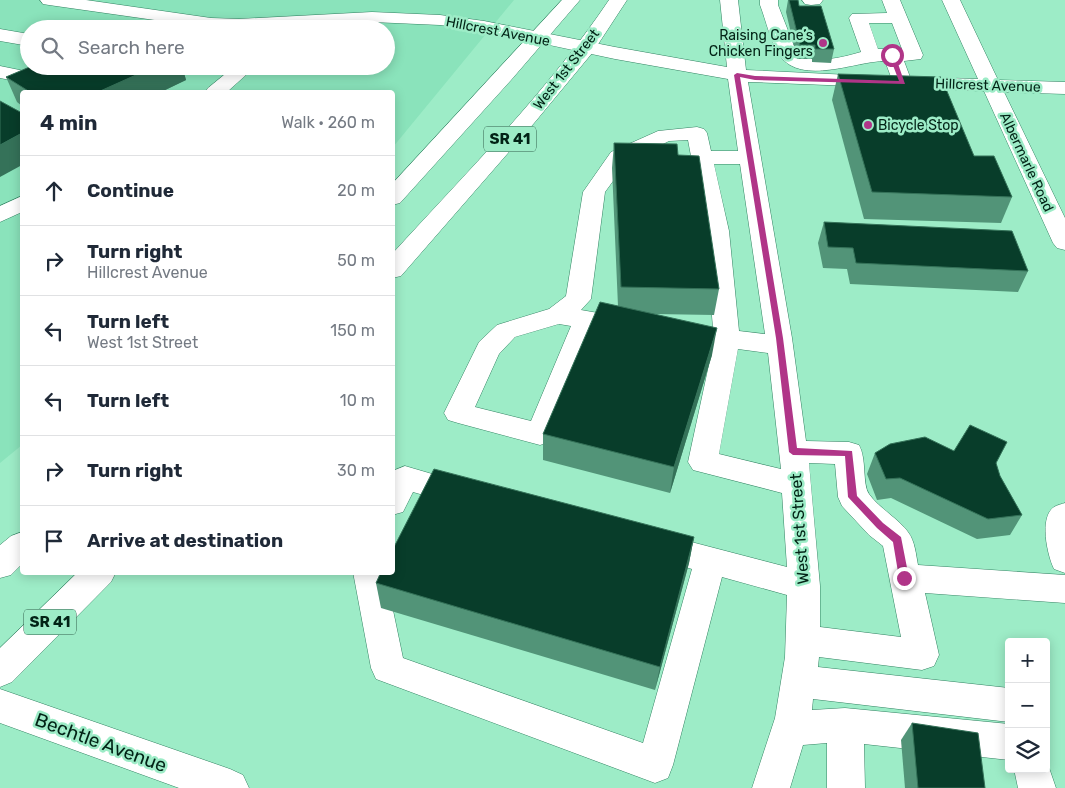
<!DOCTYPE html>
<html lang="en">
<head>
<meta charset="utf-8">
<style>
  body { margin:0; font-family:Rubik,sans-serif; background:#f6f6f7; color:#1f2937 }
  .controls { position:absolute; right:15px; bottom:15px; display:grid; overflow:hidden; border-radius:5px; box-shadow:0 2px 12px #0003 }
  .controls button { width:45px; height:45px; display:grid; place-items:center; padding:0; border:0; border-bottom:1px solid #e0e1e3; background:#fff; color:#1f2937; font:25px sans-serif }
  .stop { position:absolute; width:15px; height:15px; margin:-11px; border:4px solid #b03588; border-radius:50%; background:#fff }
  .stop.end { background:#b03588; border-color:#fff; box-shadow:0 1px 5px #0008 }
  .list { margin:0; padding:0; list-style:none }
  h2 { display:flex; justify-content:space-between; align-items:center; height:65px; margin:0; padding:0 20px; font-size:21px }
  h2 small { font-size:16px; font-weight:400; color:#747a83 }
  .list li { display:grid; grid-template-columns:32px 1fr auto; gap:15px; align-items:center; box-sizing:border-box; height:70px; padding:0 20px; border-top:1px solid #e0e1e3 }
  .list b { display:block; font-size:19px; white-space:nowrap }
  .list p { margin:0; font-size:16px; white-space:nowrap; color:#747a83 }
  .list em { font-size:16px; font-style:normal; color:#747a83 }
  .icon { flex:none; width:28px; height:28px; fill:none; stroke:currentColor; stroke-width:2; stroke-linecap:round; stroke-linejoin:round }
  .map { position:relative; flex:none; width:1065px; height:788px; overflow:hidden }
  .search { position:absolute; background:#fff; box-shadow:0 2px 12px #0003; left:20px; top:20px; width:375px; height:55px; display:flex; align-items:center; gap:12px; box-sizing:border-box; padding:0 18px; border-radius:28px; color:#747a83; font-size:19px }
  .panel { position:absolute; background:#fff; box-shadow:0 2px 12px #0003; left:20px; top:90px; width:375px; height:485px; border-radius:5px }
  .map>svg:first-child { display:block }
</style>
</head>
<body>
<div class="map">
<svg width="1065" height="788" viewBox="0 0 1065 788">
  <rect width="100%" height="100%" fill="#9decc7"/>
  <!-- built -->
  <path fill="#8ae3bb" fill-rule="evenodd" d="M 0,0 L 514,0 L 393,147 L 392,92 L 22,92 L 22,445 L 0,463 ZM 29,29 L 386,29 L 386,66 L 29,66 Z"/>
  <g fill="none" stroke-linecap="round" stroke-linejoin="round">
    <defs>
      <g id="minor">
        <path d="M 40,0 L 86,0 L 211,18 L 239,19 L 372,12 L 440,15 L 484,21 L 615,47 L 727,67 L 720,0 L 738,0 L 746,70 L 891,77 L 885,61 C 856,61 802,86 780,56 C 771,44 766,20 760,5 L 760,0 L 778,0 L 778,5 L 796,51 C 815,65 840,58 861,52 L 849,18 L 852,14 L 887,13 L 882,0 L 900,0 L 923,55 L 921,59 L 904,61 L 910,77 L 978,79 L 942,0 L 960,0 L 998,80 L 1065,82 L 1065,94 L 1004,92 L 1065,218 L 1065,250 L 1057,248 L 1053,243 L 984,91 L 748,82 L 792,338 L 806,441 L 849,442 L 859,445 C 867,459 862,484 869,494 C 879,508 900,520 908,532 C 915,541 916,555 918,565 L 1065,575 L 1065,603 L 925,593 L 939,655 L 934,666 L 922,670 L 819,657 L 818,667 L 1009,688 L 1009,722 L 813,699 L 812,710 L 845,708 L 1009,724 L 1009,760 L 864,744 L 865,788 L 827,788 L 827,743 L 803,745 L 790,788 L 752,788 L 775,718 L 785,657 L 787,595 L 722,577 L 673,765 L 668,778 L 655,783 L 376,679 L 371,668 L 353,572 L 385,572 L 403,658 L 643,743 L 692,569 L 642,554 L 637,545 L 642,536 L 653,532 L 787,567 L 782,493 L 693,470 L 688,462 L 713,346 L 670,338 L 666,332 L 670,326 L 679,323 L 713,328 L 705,231 L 688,140 L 669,141 L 627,162 L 605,192 L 591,299 L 581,310 L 638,320 L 642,326 L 638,332 L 629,335 L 595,329 L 550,442 L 540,445 L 458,423 L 448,420 L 444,413 L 479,342 L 497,325 L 549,309 L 566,296 L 583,192 L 611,152 L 658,131 L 697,127 L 704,129 L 707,133 L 711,151 L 738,151 L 728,79 L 615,59 L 484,31 L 440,25 L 372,22 L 252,29 L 211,28 L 49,5 L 43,4 ZM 869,23 L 892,23 L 902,49 L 878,49 ZM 714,164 L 740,164 L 765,334 L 739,331 L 729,231 ZM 559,324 L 571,326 L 531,421 L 475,407 L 499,354 L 515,337 ZM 738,349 L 768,353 L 781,469 L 719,454 ZM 809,463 L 835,464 L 838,497 L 842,506 L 869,535 L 883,546 L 901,637 L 820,627 L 820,586 Z"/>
        <path d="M 802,0 L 823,0 L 820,4 L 811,5 L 805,4 Z"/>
        <path d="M 0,29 L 29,34 L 29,46 L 0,41 Z"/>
        <path d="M 0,66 L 39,74 L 56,66 L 81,66 L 79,70 L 41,86 L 0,78 Z"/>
        <path d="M 235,66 L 256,66 L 227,92 L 205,92 L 208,88 Z"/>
        <path d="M 22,196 L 22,212 L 0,222 L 0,206 Z"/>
        <path d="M 405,466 L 473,486 L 477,494 L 473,502 L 462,506 L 413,492 L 403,512 L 392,515 L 392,474 L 395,470 Z"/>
        <path d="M 1065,503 L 1065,573 L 1054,569 C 1047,555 1039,517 1054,507 C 1057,505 1062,504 1065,503 Z"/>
        <path d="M 1046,759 L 1056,788 L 1018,788 L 1014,769 L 1046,769 Z"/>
      </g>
      <g id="major">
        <path d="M 562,0 L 580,0 L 512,79 L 400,203 L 392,205 L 392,184 Z"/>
        <path d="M 609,0 L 627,0 L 593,52 L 535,122 L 401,276 L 392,278 L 392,254 C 467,172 547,92 609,0 Z"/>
        <path d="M 22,532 L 22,564 L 11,575 L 0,578 L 0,545 L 11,536 Z"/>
        <path d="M 78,572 L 116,572 L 111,582 L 12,682 L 0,687 L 0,648 Z"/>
        <path d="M 0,689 L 230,769 L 243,775 L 249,788 L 179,788 L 0,723 Z"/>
      </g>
    </defs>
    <!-- minor casing -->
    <use href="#minor" stroke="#338363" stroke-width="1"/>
    <!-- major casing -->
    <use href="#major" stroke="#338363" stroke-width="1"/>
    <!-- minor -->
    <use href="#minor" fill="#fff" fill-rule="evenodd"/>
    <!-- major -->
    <use href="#major" fill="#fff" fill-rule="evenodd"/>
  </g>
  <!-- wall -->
  <g fill="#529478">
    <path d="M 788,0 L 798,0 L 799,6 L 834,49 L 831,63 L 812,62 L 812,59 L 797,59 L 786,12 Z"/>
    <path d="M 32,66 L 182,66 L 186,80 L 161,92 L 22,92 L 22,106 L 17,102 L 6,77 Z"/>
    <path d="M 838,74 L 974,156 L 1012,197 L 1001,223 L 864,219 L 832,100 Z"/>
    <path d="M 614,143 L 678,155 L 719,289 L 714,315 L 654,314 L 712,355 L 670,493 L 543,460 L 543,434 L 618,306 L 612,168 Z"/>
    <path d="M 824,222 L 1028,271 L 1018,292 L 850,284 L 847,269 L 823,268 L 818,243 Z"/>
    <path d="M 954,451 L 996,463 L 1000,476 L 1022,515 L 1010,535 L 977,539 L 891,498 L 877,500 L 867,474 L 875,453 Z"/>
    <path d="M 694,537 L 689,563 L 655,690 L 381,608 L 376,583 Z"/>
    <path d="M 912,723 L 985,788 L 905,788 L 901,740 Z"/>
  </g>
  <!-- shaded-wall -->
  <g fill="#357259">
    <path d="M 156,66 L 182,66 L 186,80 L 161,92 L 98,92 Z"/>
    <path d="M 22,133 L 22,165 L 0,177 L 0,145 Z"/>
    <path d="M 717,328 L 712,355 L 670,493 L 674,467 Z"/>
    <path d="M 694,537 L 689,563 L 655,690 L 660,667 Z"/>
  </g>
  <!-- building -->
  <g fill="#083d2a" stroke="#357259">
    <path d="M 789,0 L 798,0 L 799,6 L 821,6 L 834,49 L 815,49 L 815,45 L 800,45 Z"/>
    <path d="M 126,26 L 131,29 L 120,29 Z"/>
    <path d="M 32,66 L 156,66 L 98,92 L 30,92 L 6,77 Z"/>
    <path d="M 838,74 L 941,77 L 974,156 L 994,156 L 1012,197 L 872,192 Z"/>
    <path d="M 0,101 L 22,113 L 22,133 L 0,145 Z"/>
    <path d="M 614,143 L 677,144 L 678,155 L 699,156 L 719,289 L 621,287 Z"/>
    <path d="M 824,222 L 1012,231 L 1028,271 L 856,263 L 853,248 L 828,247 Z"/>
    <path d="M 600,302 L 717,328 L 674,467 L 543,434 Z"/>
    <path d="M 970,425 L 1007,442 L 996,463 L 1000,476 L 1022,515 L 988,519 L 900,478 L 886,479 L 875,453 L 890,444 L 925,437 L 954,451 Z"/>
    <path d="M 434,469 L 694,537 L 660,667 L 376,583 L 381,572 L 392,572 L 392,551 Z"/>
    <path d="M 912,723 L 978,733 L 985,788 L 918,788 Z"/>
  </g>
  <!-- route -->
  <path fill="#b03588" d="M 892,54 L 895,55 L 905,84 L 755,80 L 740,77 L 783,338 L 797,448 L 852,451 L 857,496 L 883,523 L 901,537 L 909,578 L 904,582 L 899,578 L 893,542 L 877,528 L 848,497 L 845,456 L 793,455 L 789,452 L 776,338 L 734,75 L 737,73 L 755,76 L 899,81 L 889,55 Z"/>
  <!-- markers -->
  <g fill="#b03588" stroke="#9decc7" stroke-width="2">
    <circle cx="823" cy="43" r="5"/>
    <circle cx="868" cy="125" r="5"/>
  </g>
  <g text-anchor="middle" stroke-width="5" stroke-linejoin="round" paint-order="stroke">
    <!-- far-street labels -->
    <g font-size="14" fill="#022316" stroke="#9decc7">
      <text transform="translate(498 31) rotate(11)" y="5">Hillcrest Avenue</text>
      <text transform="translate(566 69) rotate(-52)" y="5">West 1st Street</text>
      <text transform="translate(988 85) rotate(2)" y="5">Hillcrest Avenue</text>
      <text transform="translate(1027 162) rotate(65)" y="5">Albermarle Road</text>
    </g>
    <!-- far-poi labels -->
    <g font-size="14" fill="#022316" stroke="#9decc7" text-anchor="end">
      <text x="813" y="40">Raising Cane’s<tspan x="813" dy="16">Chicken Fingers</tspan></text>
      <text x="878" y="130" text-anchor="start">Bicycle Stop</text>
    </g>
    <!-- shield labels -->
    <g fill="#9decc7" stroke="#305f4b" stroke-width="1">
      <rect x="484" y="126.5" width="52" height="25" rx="4"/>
      <rect x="24" y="609.5" width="52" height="25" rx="4"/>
    </g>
    <g font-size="15" font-weight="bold" fill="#022316">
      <text x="510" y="144">SR 41</text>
      <text x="50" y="627">SR 41</text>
    </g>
    <!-- street labels -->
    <g font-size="16" fill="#022316" stroke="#9decc7">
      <text transform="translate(799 529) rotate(-94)" y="6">West 1st Street</text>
    </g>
    <!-- near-street labels -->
    <g font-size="19" fill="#022316" stroke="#9decc7">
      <text transform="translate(101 742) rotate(20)" y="7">Bechtle Avenue</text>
    </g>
  </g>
</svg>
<div class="controls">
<button>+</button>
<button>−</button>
<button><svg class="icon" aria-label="layers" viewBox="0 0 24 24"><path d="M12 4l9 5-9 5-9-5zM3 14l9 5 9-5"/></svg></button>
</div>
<div class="stop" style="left:892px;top:55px"></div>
<div class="stop end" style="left:904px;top:578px"></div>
<div class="search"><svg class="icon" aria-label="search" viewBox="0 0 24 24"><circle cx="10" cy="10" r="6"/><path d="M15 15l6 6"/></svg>Search here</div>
<section class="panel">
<h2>4 min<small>Walk · 260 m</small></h2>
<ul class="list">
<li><svg class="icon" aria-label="ahead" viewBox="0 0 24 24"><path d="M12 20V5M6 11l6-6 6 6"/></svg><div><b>Continue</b></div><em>20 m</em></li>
<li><svg class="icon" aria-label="right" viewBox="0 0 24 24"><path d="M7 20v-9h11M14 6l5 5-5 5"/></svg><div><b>Turn right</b><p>Hillcrest Avenue</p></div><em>50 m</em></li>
<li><svg class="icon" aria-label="left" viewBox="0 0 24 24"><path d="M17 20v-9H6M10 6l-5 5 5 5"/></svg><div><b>Turn left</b><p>West 1st Street</p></div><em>150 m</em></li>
<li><svg class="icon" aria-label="left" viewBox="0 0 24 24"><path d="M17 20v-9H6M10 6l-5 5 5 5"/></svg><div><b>Turn left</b></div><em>10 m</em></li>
<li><svg class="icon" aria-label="right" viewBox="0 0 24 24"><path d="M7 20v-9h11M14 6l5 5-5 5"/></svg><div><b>Turn right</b></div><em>30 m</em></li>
<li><svg class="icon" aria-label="arrive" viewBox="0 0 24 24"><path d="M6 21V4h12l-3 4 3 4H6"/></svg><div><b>Arrive at destination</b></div></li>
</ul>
</section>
</div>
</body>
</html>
